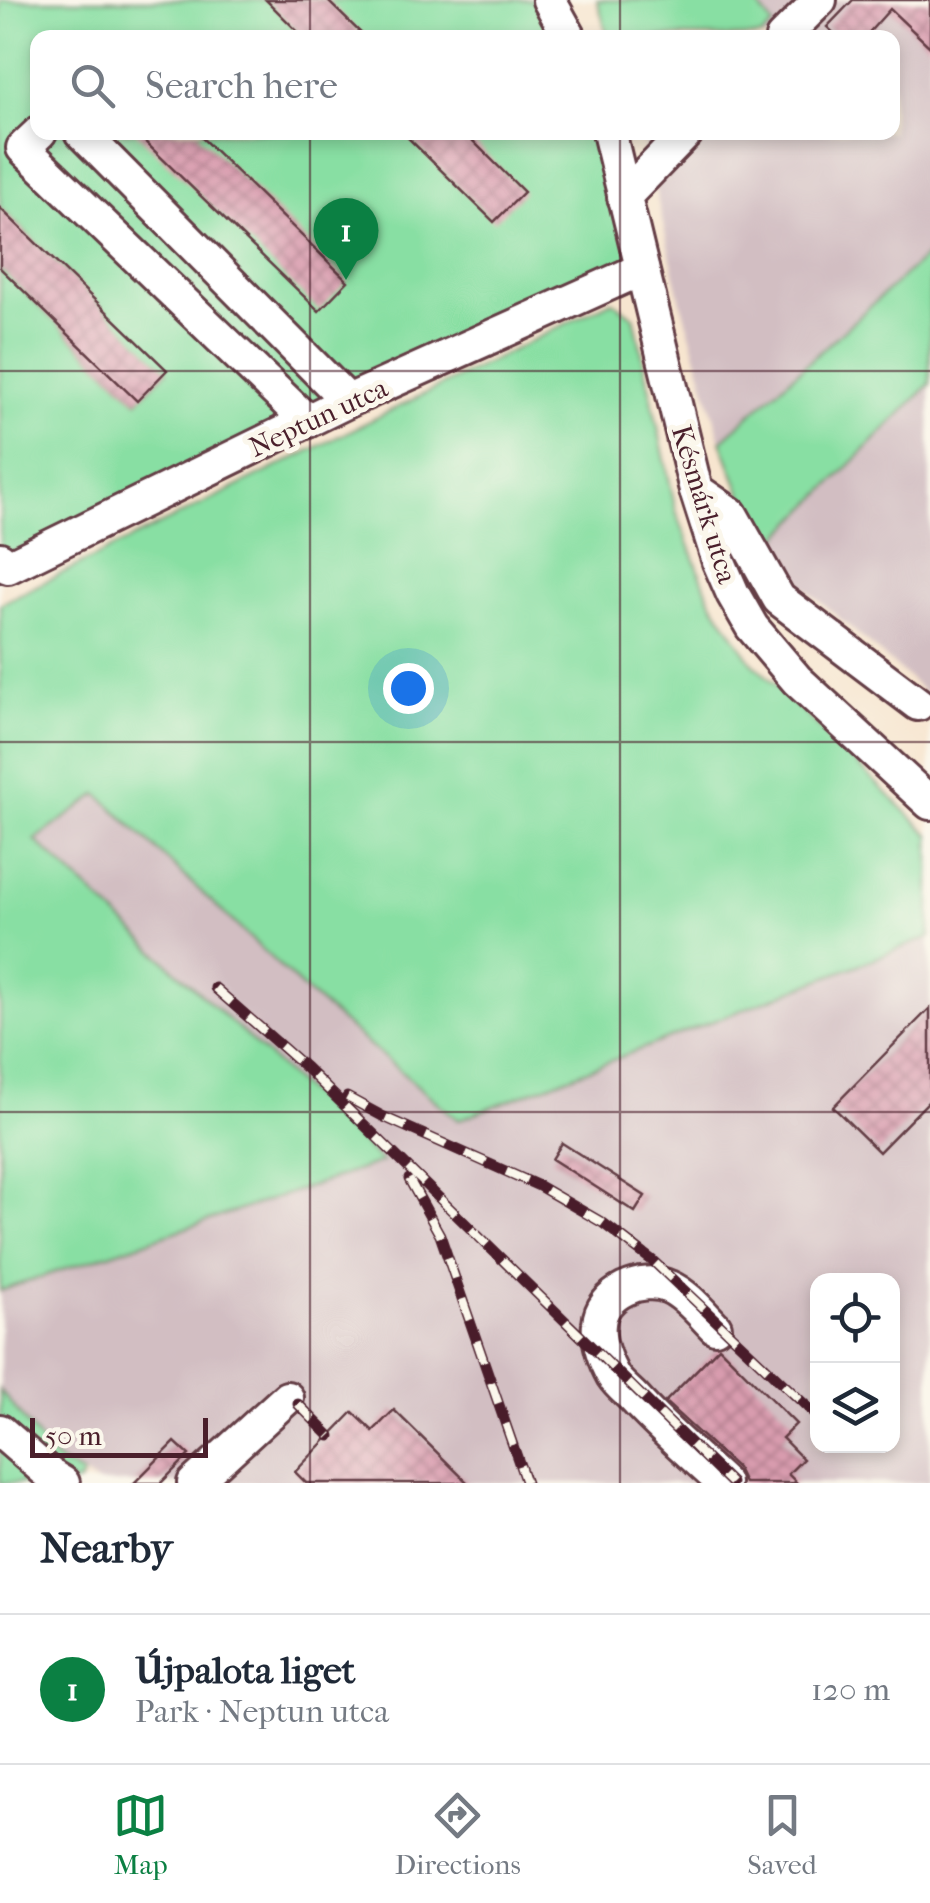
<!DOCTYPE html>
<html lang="en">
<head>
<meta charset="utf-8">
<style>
  body { margin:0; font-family:"IM FELL French Canon",serif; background:#f6f6f7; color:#1f2937 }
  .controls { position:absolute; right:30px; bottom:30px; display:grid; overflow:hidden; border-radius:20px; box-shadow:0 5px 15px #0003 }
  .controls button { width:90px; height:90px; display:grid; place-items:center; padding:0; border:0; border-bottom:2px solid #e0e1e3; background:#fff; color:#1f2937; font:50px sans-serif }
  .scale { position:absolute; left:30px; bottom:25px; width:178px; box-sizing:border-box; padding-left:10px; border:5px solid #4a1f2b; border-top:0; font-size:28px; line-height:35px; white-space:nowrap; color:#4a1f2b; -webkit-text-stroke:8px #fbf7ec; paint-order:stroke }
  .you { position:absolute; left:408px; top:688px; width:35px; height:35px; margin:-25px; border:8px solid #fff; border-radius:50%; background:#1a73e8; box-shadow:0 0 0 15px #1a73e833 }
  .badge { display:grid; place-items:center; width:65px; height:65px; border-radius:50%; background:#0b8043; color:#fff; font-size:32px; font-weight:700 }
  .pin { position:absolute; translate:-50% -82px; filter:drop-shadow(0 2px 5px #0008) }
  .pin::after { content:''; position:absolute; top:52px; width:35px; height:30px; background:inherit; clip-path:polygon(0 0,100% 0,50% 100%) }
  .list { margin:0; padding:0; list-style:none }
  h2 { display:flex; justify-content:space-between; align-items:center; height:130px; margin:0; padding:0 40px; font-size:42px }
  h2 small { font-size:32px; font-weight:400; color:#747a83 }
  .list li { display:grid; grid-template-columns:65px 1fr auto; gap:30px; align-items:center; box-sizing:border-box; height:150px; padding:0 40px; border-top:2px solid #e0e1e3 }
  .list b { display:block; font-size:38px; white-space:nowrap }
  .list p { margin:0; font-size:32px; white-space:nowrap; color:#747a83 }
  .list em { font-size:32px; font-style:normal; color:#747a83 }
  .icon { flex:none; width:55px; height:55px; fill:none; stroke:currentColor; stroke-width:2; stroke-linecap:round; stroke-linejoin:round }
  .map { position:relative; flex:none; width:930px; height:1483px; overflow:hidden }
  .search { position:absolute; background:#fff; box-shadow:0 5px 15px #0003; left:30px; right:30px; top:30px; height:110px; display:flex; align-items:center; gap:25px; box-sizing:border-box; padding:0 35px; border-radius:20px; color:#747a83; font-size:38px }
  .sheet { height:280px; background:#fff }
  nav { display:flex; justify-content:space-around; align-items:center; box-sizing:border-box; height:140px; border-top:2px solid #e0e1e3; background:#fff; font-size:28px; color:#747a83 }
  nav a { display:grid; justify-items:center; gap:5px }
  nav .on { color:#0b8043 }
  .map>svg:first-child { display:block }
</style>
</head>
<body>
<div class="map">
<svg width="930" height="1483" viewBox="0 0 930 1483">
  <defs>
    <pattern id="building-cross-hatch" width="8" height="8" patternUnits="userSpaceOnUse" patternTransform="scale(2.5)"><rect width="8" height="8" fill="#d99caf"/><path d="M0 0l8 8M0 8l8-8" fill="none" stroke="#b27f8f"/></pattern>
  </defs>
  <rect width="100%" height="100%" fill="#fbf7ec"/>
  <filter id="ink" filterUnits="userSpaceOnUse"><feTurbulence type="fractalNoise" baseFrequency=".01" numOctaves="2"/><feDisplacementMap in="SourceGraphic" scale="20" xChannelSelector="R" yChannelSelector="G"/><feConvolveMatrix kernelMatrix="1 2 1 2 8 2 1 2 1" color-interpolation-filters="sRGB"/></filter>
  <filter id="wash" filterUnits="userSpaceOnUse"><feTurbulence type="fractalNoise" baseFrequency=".0048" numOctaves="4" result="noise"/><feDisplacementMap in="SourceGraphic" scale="40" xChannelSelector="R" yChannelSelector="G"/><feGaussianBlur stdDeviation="2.25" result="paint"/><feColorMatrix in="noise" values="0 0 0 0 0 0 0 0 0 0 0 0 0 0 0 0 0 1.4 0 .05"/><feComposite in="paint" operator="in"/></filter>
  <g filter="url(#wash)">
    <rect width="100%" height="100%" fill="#f7e5cf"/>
    <!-- industrial -->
    <g fill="#d2bec2" fill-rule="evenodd">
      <path d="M 604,0 L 930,0 L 930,252 L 721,441 L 681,302 L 642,133 L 892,132 L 892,38 L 615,37 Z"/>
      <path d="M 930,384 L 930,708 L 921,689 L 764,552 Z"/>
      <path d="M 98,793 L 308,993 L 458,1120 L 930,937 L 930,1483 L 97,1483 L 55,1459 L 0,1390 L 0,1291 L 382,1162 L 34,839 ZM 818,1280 L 892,1280 L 892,1446 L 818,1446 Z"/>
    </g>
    <!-- green -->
    <g fill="#88dfa3" stroke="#697f67" stroke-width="2.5">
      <path d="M 0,0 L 549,0 L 570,37 L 38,38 L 38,132 L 609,133 L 642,269 L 0,559 L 0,268 L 137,401 L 167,371 L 0,208 Z"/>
      <path d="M 597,0 L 754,0 L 773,25 L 761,37 L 608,37 Z"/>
      <path d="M 930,252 L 930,384 L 764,552 L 721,441 Z"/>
      <path d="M 612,301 L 634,316 L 676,511 L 710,599 L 751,661 L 930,835 L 930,937 L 458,1120 L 308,993 L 98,794 L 35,840 L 382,1162 L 0,1291 L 0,604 Z"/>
      <path d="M 0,1390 L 55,1459 L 83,1475 L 79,1483 L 0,1483 Z"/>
    </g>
    <g id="blocks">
      <!-- building -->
      <g fill="url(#building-cross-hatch)">
        <path d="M 266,0 L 327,0 L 366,38 L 304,38 Z"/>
        <path d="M 853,0 L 930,0 L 930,47 L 890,9 L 864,38 L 839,38 L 827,27 Z"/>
        <path d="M 135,132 L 196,132 L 348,281 L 319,311 Z"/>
        <path d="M 402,132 L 464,132 L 524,192 L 494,222 Z"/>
        <path d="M 0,208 L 167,370 L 137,401 L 0,268 Z"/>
        <path d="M 930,1008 L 930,1100 L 879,1152 L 833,1107 Z"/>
        <path d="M 562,1143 L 645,1196 L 635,1212 L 552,1159 Z"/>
        <path d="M 719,1347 L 796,1424 L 782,1438 L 803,1459 L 788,1474 L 797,1483 L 744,1483 L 737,1468 L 665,1402 Z"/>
        <path d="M 394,1410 L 468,1483 L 306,1483 L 295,1472 L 353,1412 L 373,1431 Z"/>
        <path d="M 175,1442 L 189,1455 L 161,1483 L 134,1483 Z"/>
      </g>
    </g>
  </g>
  <g filter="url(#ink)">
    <use href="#blocks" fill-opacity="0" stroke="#643d44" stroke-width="2.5"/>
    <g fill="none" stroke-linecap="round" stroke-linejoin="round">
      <defs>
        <g id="minor">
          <path d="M 549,0 L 570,38"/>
          <path d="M 782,38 L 820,0"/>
          <path d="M 40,132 L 23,148 L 307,421"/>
          <path d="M 81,132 L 348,401"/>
          <path d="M 609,132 L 696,490 L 719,562 L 733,594 L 752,627 L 797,680 L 930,803"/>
          <path d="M 624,197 L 687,132"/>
          <path d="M 696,490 L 731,514 L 779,599 L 918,704"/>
          <path d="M 0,559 L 8,567 L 348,401 L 642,269"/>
          <path d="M 715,1327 C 702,1314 686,1294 669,1287 C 642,1275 601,1293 599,1324 C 597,1341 605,1362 613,1376 C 618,1384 627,1391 634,1398 C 661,1428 693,1455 723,1483"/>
          <path d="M 0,1431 L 53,1477 L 63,1483"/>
          <path d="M 194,1483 L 287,1398"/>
        </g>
      </defs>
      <!-- minor casing -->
      <use href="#minor" stroke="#643d44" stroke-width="38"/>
      <!-- minor -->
      <use href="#minor" stroke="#fff" stroke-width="32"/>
      <defs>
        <g id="rail">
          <path d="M 215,988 L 306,1068 L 731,1483"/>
          <path d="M 347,1097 L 384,1117 L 539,1186 L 603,1223 L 653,1261 L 818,1417"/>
          <path d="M 409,1179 L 440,1235 L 526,1483"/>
          <path d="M 298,1404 L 330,1436"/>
        </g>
      </defs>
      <!-- rail casing -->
      <use href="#rail" stroke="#4a1f2b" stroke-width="11"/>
      <!-- rail -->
      <use href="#rail" stroke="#fbf7ec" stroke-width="8" stroke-dasharray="22" stroke-linecap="butt"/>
    </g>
  </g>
  <!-- grid -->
  <path fill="none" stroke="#4a1f2b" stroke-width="2.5" stroke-opacity="0.55" d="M 310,0 L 310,38M 620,0 L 620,38M 310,132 L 310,1483M 620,132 L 620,1483M 0,371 L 930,371M 0,742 L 930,742M 0,1112 L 930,1112"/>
  <g text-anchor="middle" stroke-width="10" stroke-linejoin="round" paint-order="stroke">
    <!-- street labels -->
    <g font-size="28" fill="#4a1f2b" stroke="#fbf7ec">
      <text transform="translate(318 417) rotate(-25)" y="10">Neptun utca</text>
      <text transform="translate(705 504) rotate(73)" y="10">Késmárk utca</text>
    </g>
  </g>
</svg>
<div class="controls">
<button><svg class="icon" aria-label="locate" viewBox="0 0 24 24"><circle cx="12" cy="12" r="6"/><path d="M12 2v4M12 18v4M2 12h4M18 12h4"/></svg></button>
<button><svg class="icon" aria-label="layers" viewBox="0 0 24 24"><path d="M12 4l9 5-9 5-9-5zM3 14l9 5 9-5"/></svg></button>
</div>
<div class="scale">50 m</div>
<div class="you"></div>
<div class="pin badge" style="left:346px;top:280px">1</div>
<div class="search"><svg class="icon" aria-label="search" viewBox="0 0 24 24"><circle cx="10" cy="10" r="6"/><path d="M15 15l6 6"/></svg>Search here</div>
</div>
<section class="sheet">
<h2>Nearby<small></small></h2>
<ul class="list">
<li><span class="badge">1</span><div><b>Újpalota liget</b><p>Park · Neptun utca</p></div><em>120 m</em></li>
</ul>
</section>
<nav>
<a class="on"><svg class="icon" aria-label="map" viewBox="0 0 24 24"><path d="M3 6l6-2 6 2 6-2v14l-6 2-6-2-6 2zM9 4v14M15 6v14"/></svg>Map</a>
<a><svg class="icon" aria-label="directions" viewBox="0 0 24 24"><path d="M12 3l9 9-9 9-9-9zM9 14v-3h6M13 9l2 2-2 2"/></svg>Directions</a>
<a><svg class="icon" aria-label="saved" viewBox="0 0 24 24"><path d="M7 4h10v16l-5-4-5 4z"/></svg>Saved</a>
</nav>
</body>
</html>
